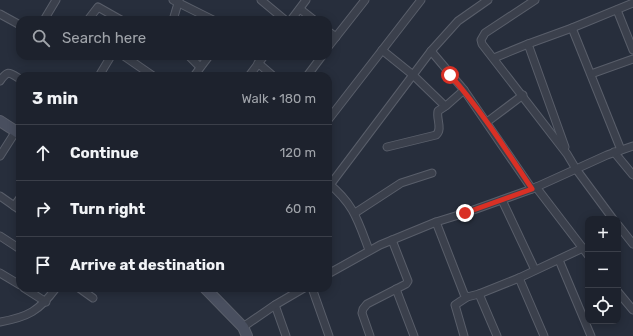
<!DOCTYPE html>
<html lang="en">
<head>
<meta charset="utf-8">
<style>
  body { margin:0; font-family:Rubik,sans-serif; background:#252a35; color:#f1f3f6 }
  .controls { position:absolute; right:12px; bottom:12px; display:grid; overflow:hidden; border-radius:8px; box-shadow:0 2px 10px #0003 }
  .controls button { width:36px; height:36px; display:grid; place-items:center; padding:0; border:0; border-bottom:1px solid #3b3f49; background:#1d222d; color:#f1f3f6; font:20px sans-serif }
  .stop { position:absolute; width:12px; height:12px; margin:-9px; border:3px solid #d93025; border-radius:50%; background:#fff }
  .stop.end { background:#d93025; border-color:#fff; box-shadow:0 1px 4px #0008 }
  .list { margin:0; padding:0; list-style:none }
  h2 { display:flex; justify-content:space-between; align-items:center; height:52px; margin:0; padding:0 16px; font-size:17px }
  h2 small { font-size:13px; font-weight:400; color:#a0a4aa }
  .list li { display:grid; grid-template-columns:26px 1fr auto; gap:12px; align-items:center; box-sizing:border-box; height:56px; padding:0 16px; border-top:1px solid #3b3f49 }
  .list b { display:block; font-size:15px; white-space:nowrap }
  .list em { font-size:13px; font-style:normal; color:#a0a4aa }
  .icon { flex:none; width:22px; height:22px; fill:none; stroke:currentColor; stroke-width:2; stroke-linecap:round; stroke-linejoin:round }
  .map { position:relative; flex:none; width:633px; height:336px; overflow:hidden }
  .search { position:absolute; background:#1d222d; box-shadow:0 2px 10px #0003; left:16px; top:16px; width:316px; height:44px; display:flex; align-items:center; gap:10px; box-sizing:border-box; padding:0 14px; border-radius:12px; color:#a0a4aa; font-size:15px }
  .panel { position:absolute; background:#1d222d; box-shadow:0 2px 10px #0003; left:16px; top:72px; width:316px; height:220px; border-radius:12px }
  .map>svg:first-child { display:block }
</style>
</head>
<body>
<div class="map">
<svg width="633" height="336" viewBox="0 0 633 336">
  <rect width="100%" height="100%" fill="#272e3c"/>
  <g fill="none" stroke-linecap="round" stroke-linejoin="round">
    <defs>
      <g id="street">
        <path d="M 173,0 L 213,20"/>
        <path d="M 261,0 L 285,20"/>
        <path d="M 535,0 L 485,33 L 481,40 L 482,44 L 567,154 L 576,169 L 613,219"/>
        <path d="M 300,9 L 314,20"/>
        <path d="M 617,10 L 633,50"/>
        <path d="M 0,14 L 20,25"/>
        <path d="M 44,20 L 56,0"/>
        <path d="M 88,20 L 98,7 L 121,20"/>
        <path d="M 173,20 L 179,0"/>
        <path d="M 291,20 L 306,0"/>
        <path d="M 572,28 L 621,150"/>
        <path d="M 328,31 L 336,37"/>
        <path d="M 328,47 L 365,0"/>
        <path d="M 382,50 L 413,75 L 445,106"/>
        <path d="M 431,51 L 464,90 L 532,189"/>
        <path d="M 124,56 L 153,76"/>
        <path d="M 189,56 L 200,67"/>
        <path d="M 494,58 L 528,44"/>
        <path d="M 258,63 L 273,76"/>
        <path d="M 591,74 L 633,59"/>
        <path d="M 99,76 L 111,56"/>
        <path d="M 194,76 L 209,56"/>
        <path d="M 249,76 L 264,56"/>
        <path d="M 307,76 L 322,56"/>
        <path d="M 0,81 C 8,70 9,72 20,79"/>
        <path d="M 328,120 L 421,0"/>
        <path d="M 487,122 L 523,95"/>
        <path d="M 387,147 L 436,135 C 443,129 436,119 438,111 L 447,105 L 464,90"/>
        <path d="M 565,147 L 528,44 L 572,28 L 633,3"/>
        <path d="M 614,152 L 633,175"/>
        <path d="M 0,156 L 16,131"/>
        <path d="M 328,183 C 354,204 358,221 369,250"/>
        <path d="M 330,185 L 431,51 L 458,21 L 488,0"/>
        <path d="M 536,187 L 588,255"/>
        <path d="M 0,196 L 20,210"/>
        <path d="M 502,200 L 535,270"/>
        <path d="M 14,206 L 20,198"/>
        <path d="M 355,213 L 401,183 L 432,173"/>
        <path d="M 436,222 L 464,294 L 467,297 L 479,294 L 519,278 L 583,248"/>
        <path d="M 618,225 L 633,244"/>
        <path d="M 0,236 L 20,249"/>
        <path d="M 559,260 L 591,336"/>
        <path d="M 0,273 L 20,285"/>
        <path d="M 328,274 L 380,245 L 436,222 L 465,213 L 532,189 L 607,155 L 633,146"/>
        <path d="M 519,278 L 544,336"/>
        <path d="M 24,288 L 46,302"/>
        <path d="M 79,288 L 93,298"/>
        <path d="M 312,288 L 329,336"/>
        <path d="M 396,289 L 414,336"/>
        <path d="M 618,292 L 633,310"/>
        <path d="M 479,294 L 497,336"/>
        <path d="M 275,305 L 286,336"/>
        <path d="M 0,322 C 28,317 39,311 56,288"/>
        <path d="M 243,327 L 275,305 L 304,288"/>
        <path d="M 370,336 L 362,313 L 363,309 L 367,304 L 406,284 L 408,281 L 392,240"/>
        <path d="M 464,336 L 455,305 L 467,297"/>
      </g>
      <g id="secondary">
        <path d="M 0,121 L 20,134"/>
        <path d="M 205,288 L 243,327 L 247,336"/>
      </g>
    </defs>
    <!-- street casing -->
    <use href="#street" stroke="#595e6a" stroke-width="9"/>
    <!-- secondary casing -->
    <use href="#secondary" stroke="#595e6a" stroke-width="12"/>
    <!-- street -->
    <use href="#street" stroke="#3b404c" stroke-width="7"/>
    <!-- secondary -->
    <use href="#secondary" stroke="#494f5f" stroke-width="10"/>
  </g>
  <g fill="none" stroke-linecap="round" stroke-linejoin="round">
    <!-- route -->
    <path stroke="#d93025" stroke-width="5" d="M 450,75 C 481,110 506,150 532,189 L 465,213"/>
  </g>
</svg>
<div class="controls">
<button>+</button>
<button>−</button>
<button><svg class="icon" aria-label="locate" viewBox="0 0 24 24"><circle cx="12" cy="12" r="6"/><path d="M12 2v4M12 18v4M2 12h4M18 12h4"/></svg></button>
</div>
<div class="stop" style="left:450px;top:75px"></div>
<div class="stop end" style="left:465px;top:213px"></div>
<div class="search"><svg class="icon" aria-label="search" viewBox="0 0 24 24"><circle cx="10" cy="10" r="6"/><path d="M15 15l6 6"/></svg>Search here</div>
<section class="panel">
<h2>3 min<small>Walk · 180 m</small></h2>
<ul class="list">
<li><svg class="icon" aria-label="ahead" viewBox="0 0 24 24"><path d="M12 20V5M6 11l6-6 6 6"/></svg><div><b>Continue</b></div><em>120 m</em></li>
<li><svg class="icon" aria-label="right" viewBox="0 0 24 24"><path d="M7 20v-9h11M14 6l5 5-5 5"/></svg><div><b>Turn right</b></div><em>60 m</em></li>
<li><svg class="icon" aria-label="arrive" viewBox="0 0 24 24"><path d="M6 21V4h12l-3 4 3 4H6"/></svg><div><b>Arrive at destination</b></div></li>
</ul>
</section>
</div>
</body>
</html>
